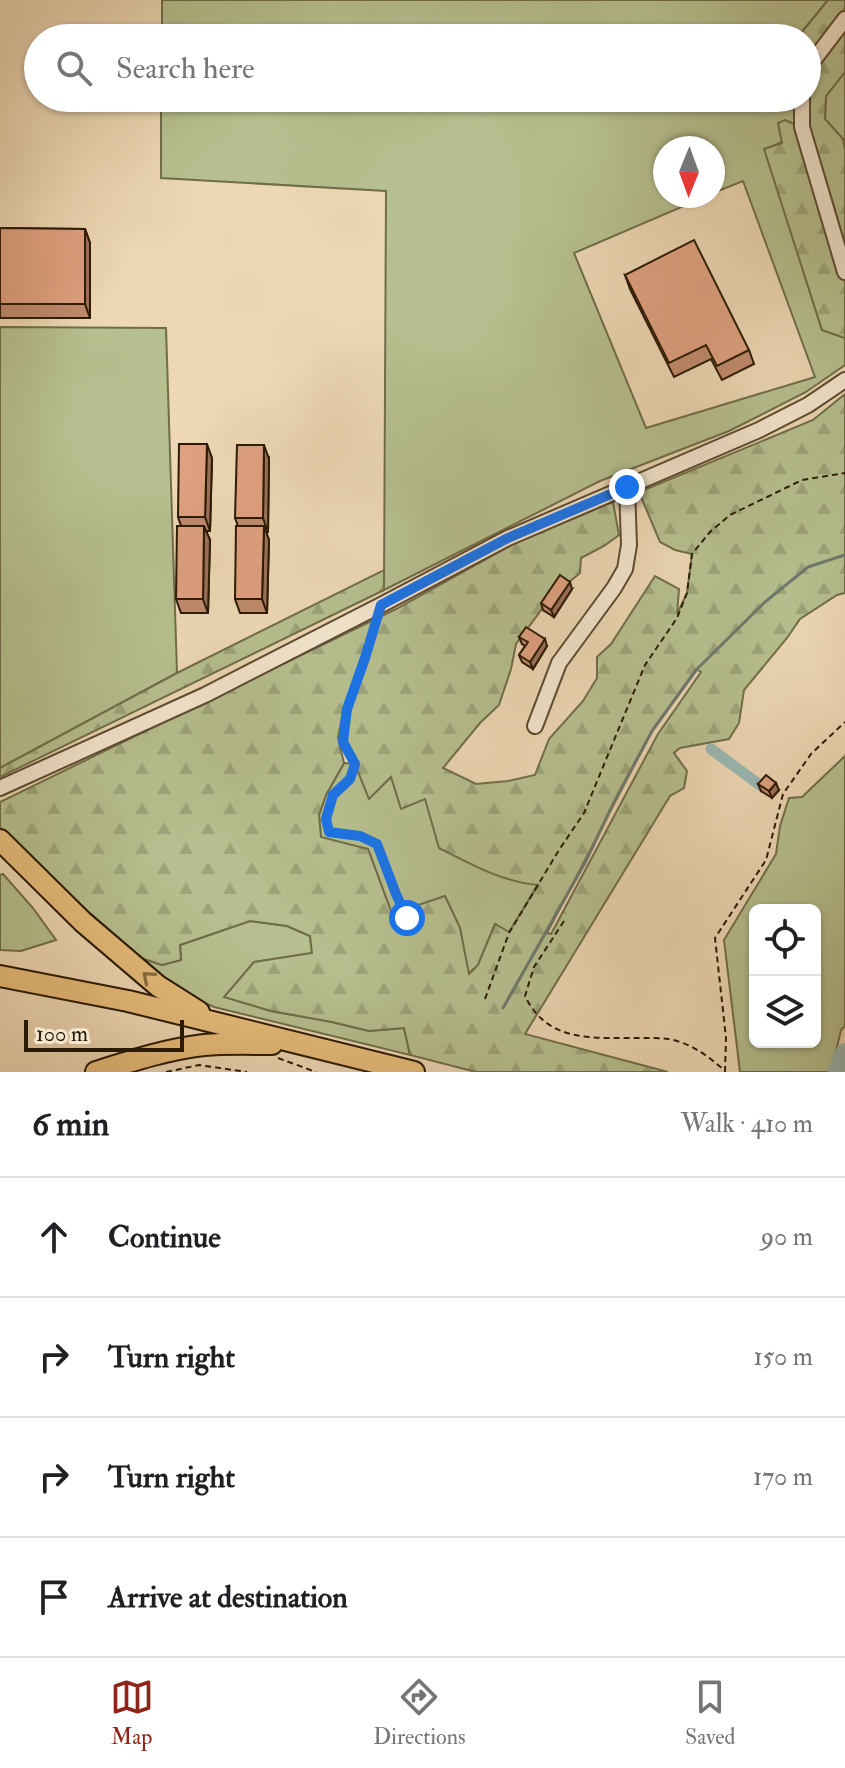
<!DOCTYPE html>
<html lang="en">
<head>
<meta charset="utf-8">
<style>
  body { margin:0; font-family:"IM FELL Double Pica",serif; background:#f6f6f6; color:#202124 }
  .controls { position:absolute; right:24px; bottom:24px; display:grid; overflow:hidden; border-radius:12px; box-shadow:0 2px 6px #0004 }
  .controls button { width:72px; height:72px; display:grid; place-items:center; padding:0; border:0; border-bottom:2px solid #e0e0e0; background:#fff; color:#202124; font:40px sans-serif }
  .compass { position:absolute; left:653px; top:136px; width:72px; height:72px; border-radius:50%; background:#fff; box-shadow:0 2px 6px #0004; rotate:181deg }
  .scale { position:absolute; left:24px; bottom:20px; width:160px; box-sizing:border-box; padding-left:8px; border:4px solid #2b1b04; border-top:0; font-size:22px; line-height:28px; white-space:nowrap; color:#2b1b04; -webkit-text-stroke:6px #f3e5ce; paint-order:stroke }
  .stop { position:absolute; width:24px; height:24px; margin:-18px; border:6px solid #1a73e8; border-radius:50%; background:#fff }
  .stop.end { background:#1a73e8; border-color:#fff; box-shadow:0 2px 8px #0008 }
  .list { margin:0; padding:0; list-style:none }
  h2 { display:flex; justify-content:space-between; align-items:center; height:104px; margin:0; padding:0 32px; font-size:34px }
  h2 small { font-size:26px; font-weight:400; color:#757577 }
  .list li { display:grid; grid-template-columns:52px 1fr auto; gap:24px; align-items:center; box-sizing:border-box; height:120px; padding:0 32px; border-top:2px solid #e0e0e0 }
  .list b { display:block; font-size:30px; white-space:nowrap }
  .list em { font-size:26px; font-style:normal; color:#757577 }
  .icon { flex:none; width:44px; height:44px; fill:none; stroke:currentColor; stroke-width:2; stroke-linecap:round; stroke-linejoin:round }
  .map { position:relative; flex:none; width:845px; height:1072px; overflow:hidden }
  .search { position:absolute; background:#fff; box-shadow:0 2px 6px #0004; left:24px; right:24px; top:24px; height:88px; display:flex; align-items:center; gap:20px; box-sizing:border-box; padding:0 28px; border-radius:44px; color:#757577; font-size:30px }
  .sheet { height:584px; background:#fff }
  nav { display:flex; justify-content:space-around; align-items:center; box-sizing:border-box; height:112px; border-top:2px solid #e0e0e0; background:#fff; font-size:22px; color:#757577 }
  nav a { display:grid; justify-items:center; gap:4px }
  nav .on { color:#8f2418 }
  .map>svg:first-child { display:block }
</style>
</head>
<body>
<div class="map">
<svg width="845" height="1072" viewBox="0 0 845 1072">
  <defs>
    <pattern id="forest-firs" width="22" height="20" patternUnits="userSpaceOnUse" patternTransform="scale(2)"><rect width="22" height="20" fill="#b6bf8f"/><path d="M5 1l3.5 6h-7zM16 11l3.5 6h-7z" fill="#9da47a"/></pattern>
  </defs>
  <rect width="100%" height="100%" fill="#edd7b4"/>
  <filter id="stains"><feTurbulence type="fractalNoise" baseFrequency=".0025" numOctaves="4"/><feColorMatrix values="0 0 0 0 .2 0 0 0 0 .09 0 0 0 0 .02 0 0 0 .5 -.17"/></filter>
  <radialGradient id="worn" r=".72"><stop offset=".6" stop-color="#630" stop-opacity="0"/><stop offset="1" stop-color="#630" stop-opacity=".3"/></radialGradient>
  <!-- green -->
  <g fill="#b6bf8f" stroke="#706d4a" stroke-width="2" fill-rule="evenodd">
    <path d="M 162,0 L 828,0 L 797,38 L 162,38 Z"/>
    <path d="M 845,72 L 845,150 L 843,139 L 825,119 L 826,96 Z"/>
    <path d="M 161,98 L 773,98 L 797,100 C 797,129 795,139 765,149 L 822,330 L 845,338 L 845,365 L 806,392 L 729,431 L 600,481 L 384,590 L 386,191 L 161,178 ZM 665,148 L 713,148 L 713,193 L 743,181 L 815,377 L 646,428 L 574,253 L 707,196 L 665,196 Z"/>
    <path d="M 0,327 L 166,328 L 177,673 L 0,768 Z"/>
    <path d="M 845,756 L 845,1026 L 841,1030 L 831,1072 L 740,1072 L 724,940 L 776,854 L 780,826 L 789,798 L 802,797 ZM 755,910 L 815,910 L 815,1042 L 755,1042 Z"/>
    <path d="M 344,763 L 355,764 L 369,798 L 391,777 L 425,798 L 523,883 L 538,884 L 509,933 L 495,924 L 478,965 L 468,974 L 460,928 L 445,896 L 427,903 L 409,934 L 391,911 L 368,849 L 321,838 L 319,815 L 326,795 Z"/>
    <path d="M 3,874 L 33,908 L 56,940 L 21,951 L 0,950 L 0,875 Z"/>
    <path d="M 250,921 L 287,926 L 310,936 L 312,953 L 254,962 L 225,997 L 271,1011 L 332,1022 L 369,1031 L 404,1028 L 410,1055 L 214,1007 L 182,993 L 138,957 L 162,965 L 181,960 L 180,945 Z"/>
  </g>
  <!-- forest -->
  <g fill="url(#forest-firs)" stroke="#706d4a" stroke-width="2" fill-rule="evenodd">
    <path d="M 828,0 L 845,0 L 845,72 L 826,96 L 825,119 L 843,139 L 845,150 L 845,338 L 822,330 L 764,149 L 782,143 L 778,123 L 785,120 L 801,127 L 802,100 L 773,98 L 807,98 L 807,38 L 797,38 Z"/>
    <path d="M 845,394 L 845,593 L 837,595 L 800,619 L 787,638 L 744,690 L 739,723 L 729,739 L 680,748 L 674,753 L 687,771 L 684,788 L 670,796 L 525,1034 L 668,1072 L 476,1072 L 410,1055 L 404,1028 L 369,1031 L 332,1022 L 271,1011 L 224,997 L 254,962 L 312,953 L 310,936 L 287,926 L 250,921 L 180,945 L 181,960 L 162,965 L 138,957 L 0,831 L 0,802 L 396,609 L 517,542 L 613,502 L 619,535 L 604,546 L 581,558 L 580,573 L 551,597 L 516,644 L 511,669 L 499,705 L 480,723 L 443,768 L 476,784 L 508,781 L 535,775 L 549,739 L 583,701 L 597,678 L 597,657 L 611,644 L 655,576 L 679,589 L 677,614 L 687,593 L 692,554 L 675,550 L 660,542 L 639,492 L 813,420 ZM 361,668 L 347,709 L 343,742 L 355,764 L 369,799 L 391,777 L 401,809 L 425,799 L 439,848 C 471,864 502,882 538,885 L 509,932 L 495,924 L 478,965 L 469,974 L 460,928 L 445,896 L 412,907 L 409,933 L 391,911 L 368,849 L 321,837 L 319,815 L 326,795 L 344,763 L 338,738 L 344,706 ZM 696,669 L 701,672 L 658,734 L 551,934 L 547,933 L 652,731 Z"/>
    <path d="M 384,570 L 384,590 L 0,777 L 0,768 L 177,673 Z"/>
  </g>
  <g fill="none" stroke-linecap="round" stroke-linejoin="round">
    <!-- stream -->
    <path stroke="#6e796d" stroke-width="3" d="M 503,1008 L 585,863 L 614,802 L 652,731 L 697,669 L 765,602 L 808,567 L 845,555"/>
    <!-- canal -->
    <path stroke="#9ab8b3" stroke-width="11" d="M 711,749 L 764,788"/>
    <!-- river -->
    <path stroke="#9ab8b3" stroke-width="20" d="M 838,1072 L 845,1053"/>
    <defs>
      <g id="minor">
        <path d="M 807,77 L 813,61 L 845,19"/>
        <path d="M 802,98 L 802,127 L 845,272"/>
        <path d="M 535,726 L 559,663 L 614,588 L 625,569 L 629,545 L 627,487"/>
        <path d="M 0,788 L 205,695 L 381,605 L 508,538 L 759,430 L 808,405 L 845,380"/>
      </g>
      <g id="highway">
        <path d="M 0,840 L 83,922 L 158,986 L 199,1012"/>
        <path d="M 0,976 L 128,1001 L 414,1072"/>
        <path d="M 96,1072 C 131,1061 168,1049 204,1045 C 227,1043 250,1044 272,1044"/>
      </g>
    </defs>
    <!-- minor casing -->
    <use href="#minor" stroke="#5c4a30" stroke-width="18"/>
    <!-- highway casing -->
    <use href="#highway" stroke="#2b1b04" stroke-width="24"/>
    <!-- path -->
    <g stroke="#2b1b04" stroke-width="2" stroke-dasharray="6 4" stroke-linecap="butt">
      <path d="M 376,622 L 347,709 L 343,742 L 355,764 L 350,779 L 333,795 L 326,819 L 329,832 L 360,836 L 377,844 L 396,894 L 407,918 L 407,923"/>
      <path d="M 564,921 L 534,967 L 525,996 C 549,1046 599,1037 646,1038 C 656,1038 667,1038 677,1041 C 696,1047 709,1057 724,1070"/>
      <path d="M 485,999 L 509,933 L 559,850 L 584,813 L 645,665 L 677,618 L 687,593 L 692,554 L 710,532 L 730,515 L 802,480 L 845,473"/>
      <path d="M 278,1058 L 316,1072"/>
      <path d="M 166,1072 L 199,1065 L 247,1072"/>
      <path d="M 725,1072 L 726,1038 L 715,938 L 766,860 L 783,794 L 811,754 L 845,722"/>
    </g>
    <!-- minor -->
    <use href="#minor" stroke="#f3e5ce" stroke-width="14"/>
    <!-- highway -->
    <use href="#highway" stroke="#e6bc7a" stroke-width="20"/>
  </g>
  <!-- wall -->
  <g fill="#bf8a6d" stroke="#2b1b04" stroke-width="2">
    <path d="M 0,228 L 85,229 L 90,243 L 90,318 L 0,318 Z"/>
    <path d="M 625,275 L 749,350 L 754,364 L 722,380 L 711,359 L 674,377 L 630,289 Z"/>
    <path d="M 212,458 L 210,531 L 206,531 L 210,540 L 208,613 L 181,613 L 176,599 L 181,526 L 178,517 Z"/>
    <path d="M 269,459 L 268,532 L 266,532 L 269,540 L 267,613 L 240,613 L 235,599 L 238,526 L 235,518 Z"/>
    <path d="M 572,589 L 554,617 L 543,610 L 541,603 Z"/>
    <path d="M 519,637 L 547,646 L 533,669 L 522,662 L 519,655 L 525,646 L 522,644 Z"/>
    <path d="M 758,784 L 779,790 L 772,798 L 761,791 Z"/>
  </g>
  <!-- shaded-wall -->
  <g fill="#9b7059" stroke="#2b1b04" stroke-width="2">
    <path d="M 85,229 L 90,243 L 90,318 L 85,304 Z"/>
    <path d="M 207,444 L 212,458 L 210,531 L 205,517 Z"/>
    <path d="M 264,445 L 269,459 L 268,532 L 263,518 Z"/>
    <path d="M 204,526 L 210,540 L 208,613 L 203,599 Z"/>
    <path d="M 264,526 L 269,540 L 267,613 L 262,599 Z"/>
    <path d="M 570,582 L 572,589 L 554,617 L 551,610 Z"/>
    <path d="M 545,639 L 547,646 L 533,669 L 530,662 Z"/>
    <path d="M 776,783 L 779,790 L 772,798 L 769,791 Z"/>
  </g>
  <!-- building -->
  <g fill="#dea07f" stroke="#2b1b04" stroke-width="2">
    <path d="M 0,228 L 85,229 L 85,304 L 0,304 Z"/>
    <path d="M 694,240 L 749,350 L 717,366 L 706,345 L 669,363 L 625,275 Z"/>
    <path d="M 179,444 L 207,444 L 205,517 L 178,517 Z"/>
    <path d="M 237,445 L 264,445 L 263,518 L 235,518 Z"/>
    <path d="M 177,526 L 204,526 L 203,599 L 176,599 Z"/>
    <path d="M 236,526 L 264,526 L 262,599 L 235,599 Z"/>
    <path d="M 560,575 L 570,582 L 551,610 L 541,603 Z"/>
    <path d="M 526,627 L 545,639 L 530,662 L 519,655 L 528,642 L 519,637 Z"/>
    <path d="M 766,775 L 776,783 L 769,791 L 758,784 Z"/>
  </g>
  <!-- one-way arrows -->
  <defs><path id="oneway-chevron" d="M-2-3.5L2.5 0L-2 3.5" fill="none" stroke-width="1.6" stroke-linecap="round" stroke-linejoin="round" transform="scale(2)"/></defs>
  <use stroke="#886c3f" href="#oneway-chevron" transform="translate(148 977) rotate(-139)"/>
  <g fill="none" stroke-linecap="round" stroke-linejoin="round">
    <!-- route -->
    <path stroke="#1a73e8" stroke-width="10" d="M 407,918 L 396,894 L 377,844 L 360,836 L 329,832 L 326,819 L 333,795 L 350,779 L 355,764 L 343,742 L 347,709 L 365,658 L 381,605 L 508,538 L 627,487"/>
  </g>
  <rect width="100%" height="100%" filter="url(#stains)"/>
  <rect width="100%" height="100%" fill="url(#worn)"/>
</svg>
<div class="controls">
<button><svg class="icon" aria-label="locate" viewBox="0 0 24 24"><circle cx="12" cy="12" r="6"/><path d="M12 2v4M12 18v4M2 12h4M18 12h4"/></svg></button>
<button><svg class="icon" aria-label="layers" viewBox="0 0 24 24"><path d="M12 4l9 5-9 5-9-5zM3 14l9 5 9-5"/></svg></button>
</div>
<svg class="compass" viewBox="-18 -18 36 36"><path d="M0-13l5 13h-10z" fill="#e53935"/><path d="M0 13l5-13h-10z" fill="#757577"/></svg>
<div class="scale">100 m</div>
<div class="stop" style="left:407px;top:918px"></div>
<div class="stop end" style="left:627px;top:487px"></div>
<div class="search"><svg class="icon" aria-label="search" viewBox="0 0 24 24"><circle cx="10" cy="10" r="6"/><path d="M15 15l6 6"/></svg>Search here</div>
</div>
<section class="sheet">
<h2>6 min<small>Walk · 410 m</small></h2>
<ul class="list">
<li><svg class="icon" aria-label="ahead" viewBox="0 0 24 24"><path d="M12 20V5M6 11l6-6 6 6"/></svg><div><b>Continue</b></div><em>90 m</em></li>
<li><svg class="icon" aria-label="right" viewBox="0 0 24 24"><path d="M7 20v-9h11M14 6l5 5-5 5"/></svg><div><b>Turn right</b></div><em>150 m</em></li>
<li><svg class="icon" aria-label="right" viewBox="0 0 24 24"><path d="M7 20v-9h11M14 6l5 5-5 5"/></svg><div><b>Turn right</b></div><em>170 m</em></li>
<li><svg class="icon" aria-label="arrive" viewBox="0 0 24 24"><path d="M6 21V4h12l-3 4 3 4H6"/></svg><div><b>Arrive at destination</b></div></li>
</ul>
</section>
<nav>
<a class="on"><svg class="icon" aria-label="map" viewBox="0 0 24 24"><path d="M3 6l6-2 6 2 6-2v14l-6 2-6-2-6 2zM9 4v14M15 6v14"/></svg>Map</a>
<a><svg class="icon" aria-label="directions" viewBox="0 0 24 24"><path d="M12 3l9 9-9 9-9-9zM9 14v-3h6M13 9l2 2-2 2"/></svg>Directions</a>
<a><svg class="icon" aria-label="saved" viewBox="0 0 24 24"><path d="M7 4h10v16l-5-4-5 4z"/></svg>Saved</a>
</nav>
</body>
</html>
